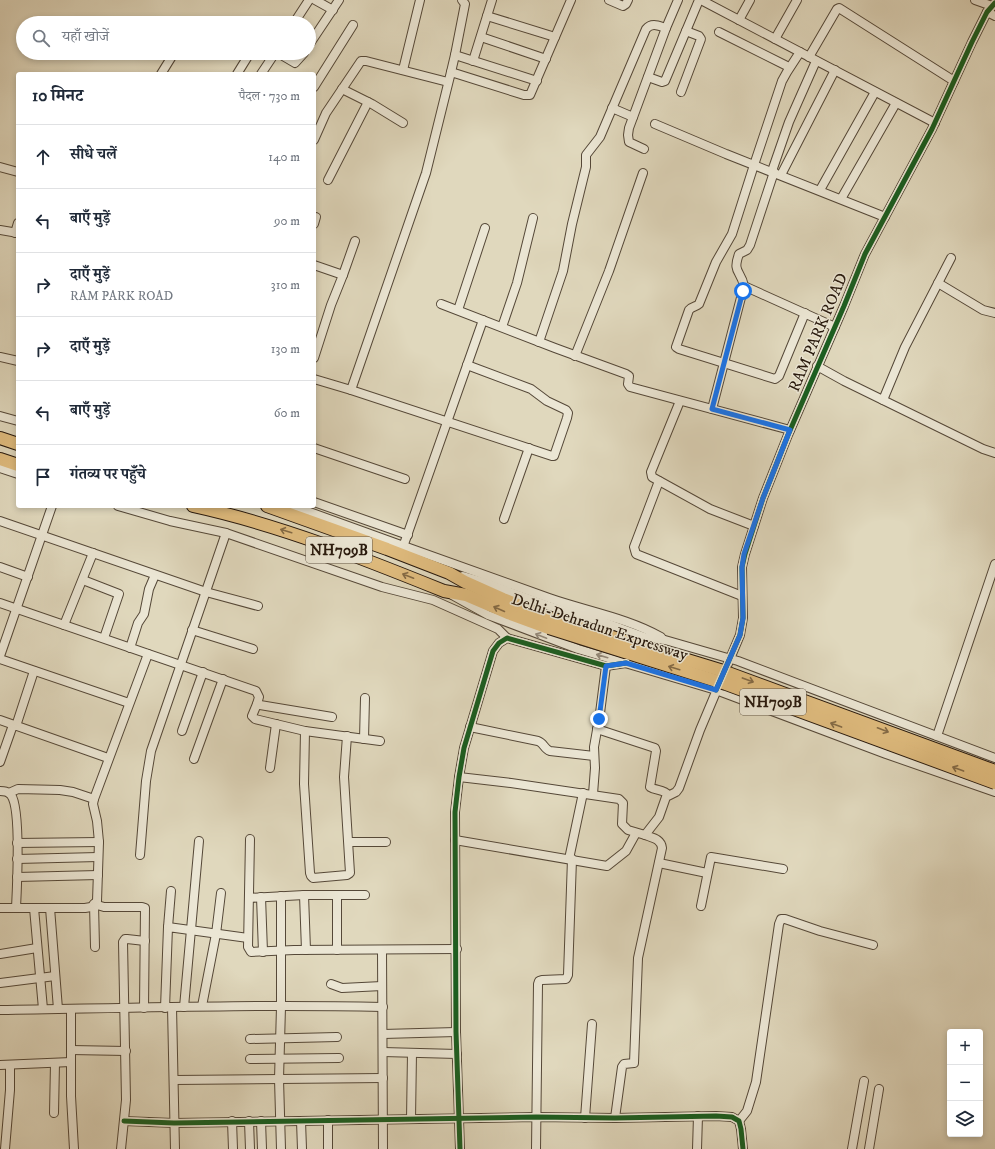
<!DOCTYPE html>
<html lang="hi">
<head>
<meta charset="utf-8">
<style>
  body { margin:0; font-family:"IM FELL DW Pica","Noto Serif Devanagari",serif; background:#f2f2f3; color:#1f2937 }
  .controls { position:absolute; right:12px; bottom:12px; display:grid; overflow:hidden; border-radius:4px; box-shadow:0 2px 6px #0003 }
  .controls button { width:36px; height:36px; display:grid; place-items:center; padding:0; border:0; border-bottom:1px solid #e0e1e3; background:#fff; color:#1f2937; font:20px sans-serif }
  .stop { position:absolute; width:12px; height:12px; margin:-9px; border:3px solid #1a73e8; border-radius:50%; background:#fff }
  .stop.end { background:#1a73e8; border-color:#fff; box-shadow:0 1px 4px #0008 }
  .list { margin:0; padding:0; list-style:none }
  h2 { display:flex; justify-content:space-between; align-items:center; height:52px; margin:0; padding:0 16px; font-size:17px }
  h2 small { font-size:13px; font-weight:400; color:#747a83 }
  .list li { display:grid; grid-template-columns:26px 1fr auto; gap:12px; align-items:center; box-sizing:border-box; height:64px; padding:0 16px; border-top:1px solid #e0e1e3 }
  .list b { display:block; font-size:15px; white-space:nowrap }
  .list p { margin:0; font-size:13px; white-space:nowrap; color:#747a83 }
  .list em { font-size:13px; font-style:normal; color:#747a83 }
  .icon { flex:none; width:22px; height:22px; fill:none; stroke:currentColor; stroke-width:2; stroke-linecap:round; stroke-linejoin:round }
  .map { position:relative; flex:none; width:995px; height:1149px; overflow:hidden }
  .search { position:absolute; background:#fff; box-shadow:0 2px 6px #0003; left:16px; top:16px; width:300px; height:44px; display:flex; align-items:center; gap:10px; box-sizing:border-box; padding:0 14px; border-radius:22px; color:#747a83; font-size:15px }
  .panel { position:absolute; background:#fff; box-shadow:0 2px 6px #0003; left:16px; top:72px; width:300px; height:436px; border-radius:4px }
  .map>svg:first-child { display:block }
</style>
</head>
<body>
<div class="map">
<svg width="995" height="1149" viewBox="0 0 995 1149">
  <rect width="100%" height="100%" fill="#e0d8bd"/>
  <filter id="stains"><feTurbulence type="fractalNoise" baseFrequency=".005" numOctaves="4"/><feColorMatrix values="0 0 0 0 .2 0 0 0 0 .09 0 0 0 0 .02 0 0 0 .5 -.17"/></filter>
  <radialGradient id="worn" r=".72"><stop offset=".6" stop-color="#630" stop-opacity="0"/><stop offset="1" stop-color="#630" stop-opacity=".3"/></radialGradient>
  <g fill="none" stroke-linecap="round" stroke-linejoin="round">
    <defs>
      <g id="minor">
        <path d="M 315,0 L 333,10"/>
        <path d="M 609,0 L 623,6 L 626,4 L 628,0"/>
        <path d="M 701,0 L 935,123"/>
        <path d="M 975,0 L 992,6"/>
        <path d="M 987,12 L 995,16"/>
        <path d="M 487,16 L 555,37"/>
        <path d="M 739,20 L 750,0"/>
        <path d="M 294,23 L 309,0"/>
        <path d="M 719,32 L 789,67"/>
        <path d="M 481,37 L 546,59"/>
        <path d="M 775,39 L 797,0"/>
        <path d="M 309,45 L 339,0"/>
        <path d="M 800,52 L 787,72 L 782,81 L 754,165 L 732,234 L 716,262 L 699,304 C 696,307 692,306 689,310 L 676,347 L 679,349 L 775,379 L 779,376 L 805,313"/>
        <path d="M 278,53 L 295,63 L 304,53"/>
        <path d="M 455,55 L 465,4 L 462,0"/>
        <path d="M 809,57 L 837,9 L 839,8 L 954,81"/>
        <path d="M 473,61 L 492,0"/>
        <path d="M 403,70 L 420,0"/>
        <path d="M 451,72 L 455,55 L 537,81"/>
        <path d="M 161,74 L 174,53"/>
        <path d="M 237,74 L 250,53"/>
        <path d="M 261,74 L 275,53"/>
        <path d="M 648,77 L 662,82 L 665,81 L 699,0"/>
        <path d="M 314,87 L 353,25"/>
        <path d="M 342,89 L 372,104 L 403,123"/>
        <path d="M 681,92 L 701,39 L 699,36 L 686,31"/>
        <path d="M 612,108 L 633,117"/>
        <path d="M 655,124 L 726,154 L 885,217"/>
        <path d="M 314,140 L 326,113 L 361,61 L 366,61 L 448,82"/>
        <path d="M 644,149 L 629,142 L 628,135 L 629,128 L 666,28"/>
        <path d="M 0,167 L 18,172"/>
        <path d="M 772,171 L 789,122 L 816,61"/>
        <path d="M 781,175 L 835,70"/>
        <path d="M 328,180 L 368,102"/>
        <path d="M 820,190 L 875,92"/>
        <path d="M 841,199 L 896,103"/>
        <path d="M 314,224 L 316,217"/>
        <path d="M 0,230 L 18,233"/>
        <path d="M 15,233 L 18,223"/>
        <path d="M 314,265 L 343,275 L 331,305 L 314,358"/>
        <path d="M 343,275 L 355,241"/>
        <path d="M 938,283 L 983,310 L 995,313"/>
        <path d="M 744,286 L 835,327"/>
        <path d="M 441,304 L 555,348 L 626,374 L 629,376 L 628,384 L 630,387 L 790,430"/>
        <path d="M 458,310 L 485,228"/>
        <path d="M 502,327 L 517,283 L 533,218"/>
        <path d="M 539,342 L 563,271 L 572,224 L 586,167 L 586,155 L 600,137 L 646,29 C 652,22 659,26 666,28 L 678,0"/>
        <path d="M 575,356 L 609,271 L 643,173"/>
        <path d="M 0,357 L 18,361"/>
        <path d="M 817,366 L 844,381 L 983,449 L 995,453"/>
        <path d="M 314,379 L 351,390 L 552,456 L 554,456 L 567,418 L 568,413 L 566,410 L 547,401 L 531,389 L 467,365"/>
        <path d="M 351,390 L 426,173 L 451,72 L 524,95 L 530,95 L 571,0"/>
        <path d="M 883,400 L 905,347 L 951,258"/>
        <path d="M 680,401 L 651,472 L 652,477 L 710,509 L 754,526"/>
        <path d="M 712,409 L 744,286 C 741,270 732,273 739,254 L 747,250 L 750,245 L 774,172"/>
        <path d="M 0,416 L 18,421"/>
        <path d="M 314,448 L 405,479"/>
        <path d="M 0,468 L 18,474"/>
        <path d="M 659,481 L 634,547 L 636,554 L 742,596"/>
        <path d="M 314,502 L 408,535"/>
        <path d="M 118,506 L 170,521 L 226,533 L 382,587 L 433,600 L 498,629 L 507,638"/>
        <path d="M 293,506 C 378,537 464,568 549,598 C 586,611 628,618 661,637"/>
        <path d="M 504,519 L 529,448"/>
        <path d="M 0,521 L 206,592 L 258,606"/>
        <path d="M 403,547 L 483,320"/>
        <path d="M 0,567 L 28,577"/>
        <path d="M 463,576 L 480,581 L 549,606 L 601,621 L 644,637 L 665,640 L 738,661 L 995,758"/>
        <path d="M 83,580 L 119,594 L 104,638"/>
        <path d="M 452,595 L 488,615 L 578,649 L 716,690 L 886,754 L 995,792"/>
        <path d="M 0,603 L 256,691 L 259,697 L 257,704 L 260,705 L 332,717"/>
        <path d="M 64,625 L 93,553"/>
        <path d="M 192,630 L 253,649"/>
        <path d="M 130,648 L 138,623 L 144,614 L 149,589 L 155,575"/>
        <path d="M 0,656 L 52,506"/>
        <path d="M 0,659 L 129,703"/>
        <path d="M 257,704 L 252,716 L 255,719 L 305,731 L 380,741"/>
        <path d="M 0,720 L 108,758"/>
        <path d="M 16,726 L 34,671"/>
        <path d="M 470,727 L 538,741 C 544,743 544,749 550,751 L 594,756"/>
        <path d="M 597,729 L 655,748 L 656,751 L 650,787 C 656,791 664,789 668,795"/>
        <path d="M 182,731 L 203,672"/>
        <path d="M 305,731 L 304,784 L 310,873 L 311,876 L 313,878 L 347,875 L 350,873 L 344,777 L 347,736"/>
        <path d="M 937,736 L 995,564"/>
        <path d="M 364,739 L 365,698"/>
        <path d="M 194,759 L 223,679"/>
        <path d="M 0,762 L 13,725"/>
        <path d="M 270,768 L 276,724"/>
        <path d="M 459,777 L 511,783 L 619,799 L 623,803 L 622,824 L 628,830 L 645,835"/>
        <path d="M 0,791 C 4,791 8,791 11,795 C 21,808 17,888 16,908"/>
        <path d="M 9,793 L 18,789 L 60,790 L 73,792 L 94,799"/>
        <path d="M 593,794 L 595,768 L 594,747 L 600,713 L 606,666"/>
        <path d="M 250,839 L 248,947 L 251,952 L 294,950 L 457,949"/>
        <path d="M 455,840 L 607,866 L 626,851 L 636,833"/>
        <path d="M 349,842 L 386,842"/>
        <path d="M 17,843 L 99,842"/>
        <path d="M 140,855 L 146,781 L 151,751 L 226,533"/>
        <path d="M 17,859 L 98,857"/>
        <path d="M 569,859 L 583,793"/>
        <path d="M 659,863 L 707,873"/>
        <path d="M 17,877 L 98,875"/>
        <path d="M 304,895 L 306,950"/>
        <path d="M 337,895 L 337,950"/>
        <path d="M 281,896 L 281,1007 L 279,1079 L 281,1149"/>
        <path d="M 261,897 L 263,952"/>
        <path d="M 249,898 L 304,895 L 365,895"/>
        <path d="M 701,906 L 711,857 L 783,869"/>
        <path d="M 0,908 L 85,908 L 91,907 L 97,901 L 99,842 L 97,821 L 93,804 L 94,799 L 148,654"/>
        <path d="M 34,908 L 43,1009"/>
        <path d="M 50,908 L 58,1009"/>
        <path d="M 168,927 L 171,891"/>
        <path d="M 95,947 L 94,904 L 104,907 L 142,907 L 145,908 L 144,1008"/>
        <path d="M 382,950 L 383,1149"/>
        <path d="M 0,954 L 37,948"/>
        <path d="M 0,983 L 55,976"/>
        <path d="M 331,984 L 342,988 L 382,986"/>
        <path d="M 202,1006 L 216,934 L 221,893"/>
        <path d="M 172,1007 L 175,1149"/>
        <path d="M 184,1007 L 199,841"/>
        <path d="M 165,1008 L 168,927 L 248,938"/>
        <path d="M 71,1009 L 71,1096 L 74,1149"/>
        <path d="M 0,1010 C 127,1008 255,1004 383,1007"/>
        <path d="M 383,1034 L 456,1032"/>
        <path d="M 250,1039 L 337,1037"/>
        <path d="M 71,1050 L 126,1051"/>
        <path d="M 383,1052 L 457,1054"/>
        <path d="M 250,1059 L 339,1058"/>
        <path d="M 0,1065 L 71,1062"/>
        <path d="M 174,1080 L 383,1078"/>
        <path d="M 54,1113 L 55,1063"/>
        <path d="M 585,1118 L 592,1024"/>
        <path d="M 615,1118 L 622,1067 L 624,1064 L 634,1063 L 638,958 L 662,848 C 661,839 653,838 645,835 L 659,817 L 666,797 L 676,792 L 679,788 L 700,730 L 740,635 L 743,618 L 742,567 L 745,554 L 763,498 L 788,435 L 844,306 L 865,254 L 932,129 L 972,42 L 987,12 L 995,3"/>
        <path d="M 411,1119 L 412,1053"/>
        <path d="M 328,1120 L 328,1149"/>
        <path d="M 124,1121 L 174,1123 L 536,1117 L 615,1118 L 716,1116 L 732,1117 L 739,1121 L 741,1129 L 743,1149"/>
        <path d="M 232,1121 L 233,1149"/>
        <path d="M 249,1121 L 250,1149"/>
        <path d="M 261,1121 L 262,1149"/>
        <path d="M 301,1121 L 302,1149"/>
        <path d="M 739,1121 L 747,1111 L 756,1082 L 779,924 L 781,919 L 785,919 L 820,931 L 873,945"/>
        <path d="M 5,1149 L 10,1090 L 10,1065"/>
        <path d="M 121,1149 L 126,1100 L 123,942 L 125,939 L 127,939 L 145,941"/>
        <path d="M 460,1149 L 456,1032 L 455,812 L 459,777 L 464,748 L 493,651 L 499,643 L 507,638 L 606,666 L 626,663"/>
        <path d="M 536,1149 L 538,984 L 539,981 L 542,980 L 566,979 L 568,975 L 572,859"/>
        <path d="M 697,1149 L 698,1116"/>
        <path d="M 852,1149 L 864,1081"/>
        <path d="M 869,1149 L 879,1089"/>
      </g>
      <g id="highway">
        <path d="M 0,438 L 18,444"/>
        <path d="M 0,459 L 18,465"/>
        <path d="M 193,506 C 280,525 362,558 444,591 L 466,595 L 508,613 L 549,628"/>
        <path d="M 267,506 L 387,549 L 449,573 L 465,582 L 503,599 L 550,618"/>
      </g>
    </defs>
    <!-- minor casing -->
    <use href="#minor" stroke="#554838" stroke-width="10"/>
    <!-- highway casing -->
    <use href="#highway" stroke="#27180c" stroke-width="14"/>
    <!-- minor -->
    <use href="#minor" stroke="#ebe6d4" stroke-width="8"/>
    <!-- highway -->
    <use href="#highway" stroke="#e0bc7e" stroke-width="12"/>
    <defs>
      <g id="highway-bridge">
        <path d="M 550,618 L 720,670 L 995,771"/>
        <path d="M 549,628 L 726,684 L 995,783"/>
      </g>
    </defs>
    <!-- highway-bridge casing -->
    <use href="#highway-bridge" stroke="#27180c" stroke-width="14" stroke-linecap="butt"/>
    <!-- highway-bridge -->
    <use href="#highway-bridge" stroke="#e0bc7e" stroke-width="12"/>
    <defs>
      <g id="cycleway">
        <path d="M 716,690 L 740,635 L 743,618 L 742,567 L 745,554 L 763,498 L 788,435 L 844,306 L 865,254 L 932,129 L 972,42 L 987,12 L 995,3"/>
        <path d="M 124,1121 L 174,1123 L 536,1117 L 615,1118 L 716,1116 L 732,1117 L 739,1121 L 741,1129 L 743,1149"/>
        <path d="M 460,1149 L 456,1032 L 455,812 L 459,777 L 464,748 L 493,651 L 499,643 L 507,638 L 606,666 L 626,663"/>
      </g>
    </defs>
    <!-- cycleway casing -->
    <use href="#cycleway" stroke="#ebe6d4" stroke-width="8"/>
    <!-- cycleway -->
    <use href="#cycleway" stroke="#1b5e20" stroke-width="5"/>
  </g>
  <!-- one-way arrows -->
  <defs><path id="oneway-shaft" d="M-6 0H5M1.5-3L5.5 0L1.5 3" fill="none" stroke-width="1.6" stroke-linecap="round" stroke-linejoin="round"/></defs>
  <g stroke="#846a45">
    <use href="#oneway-shaft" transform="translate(286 531) rotate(-163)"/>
    <use href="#oneway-shaft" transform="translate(408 576) rotate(-159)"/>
    <use href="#oneway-shaft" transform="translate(499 609) rotate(-156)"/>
    <use href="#oneway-shaft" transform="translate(674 668) rotate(-163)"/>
    <use href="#oneway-shaft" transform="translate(748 680) rotate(20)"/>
    <use href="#oneway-shaft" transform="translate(836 725) rotate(-160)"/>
    <use href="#oneway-shaft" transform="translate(883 730) rotate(21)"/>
    <use href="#oneway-shaft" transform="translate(958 769) rotate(-160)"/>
  </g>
  <g stroke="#93897a">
    <use href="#oneway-shaft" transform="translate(541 636) rotate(-159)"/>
    <use href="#oneway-shaft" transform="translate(602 656) rotate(-164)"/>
  </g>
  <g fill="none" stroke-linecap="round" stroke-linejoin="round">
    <!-- route -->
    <path stroke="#1a73e8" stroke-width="5" d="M 599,719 L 606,666 L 626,663 L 716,690 L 740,635 L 743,618 L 742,567 L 744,554 L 763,498 L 790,430 L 712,409 L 743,291"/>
  </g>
  <g text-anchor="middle" stroke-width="3" stroke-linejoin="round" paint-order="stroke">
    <!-- shield labels -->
    <g fill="#ebe6d4" stroke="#625648" stroke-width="1">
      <rect x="306" y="537" width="66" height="26" rx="3"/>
      <rect x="740" y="689" width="66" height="26" rx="3"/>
    </g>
    <g font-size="15" font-weight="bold" fill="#27180c">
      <text x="339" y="555">NH709B</text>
      <text x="773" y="707">NH709B</text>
    </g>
    <!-- street labels -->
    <g font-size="16" fill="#27180c" stroke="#ebe6d4">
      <text transform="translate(817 332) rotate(-67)" y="6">RAM PARK ROAD</text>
      <text transform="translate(600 626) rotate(18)" y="6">Delhi-Dehradun Expressway</text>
    </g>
  </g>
  <rect width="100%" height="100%" filter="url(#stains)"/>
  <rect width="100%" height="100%" fill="url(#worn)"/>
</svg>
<div class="controls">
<button>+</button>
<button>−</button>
<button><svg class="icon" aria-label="layers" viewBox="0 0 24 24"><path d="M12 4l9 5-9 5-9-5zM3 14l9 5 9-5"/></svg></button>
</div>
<div class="stop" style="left:743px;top:291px"></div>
<div class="stop end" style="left:599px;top:719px"></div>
<div class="search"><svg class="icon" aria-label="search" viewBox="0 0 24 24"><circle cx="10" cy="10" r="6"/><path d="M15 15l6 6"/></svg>यहाँ खोजें</div>
<section class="panel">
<h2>10 मिनट<small>पैदल · 730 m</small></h2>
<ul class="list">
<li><svg class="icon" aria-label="ahead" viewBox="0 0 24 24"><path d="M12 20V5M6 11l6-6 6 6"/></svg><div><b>सीधे चलें</b></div><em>140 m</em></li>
<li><svg class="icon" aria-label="left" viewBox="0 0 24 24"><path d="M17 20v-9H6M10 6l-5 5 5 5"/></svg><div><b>बाएँ मुड़ें</b></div><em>90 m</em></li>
<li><svg class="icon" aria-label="right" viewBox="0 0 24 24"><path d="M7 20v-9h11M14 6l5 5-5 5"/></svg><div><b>दाएँ मुड़ें</b><p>RAM PARK ROAD</p></div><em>310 m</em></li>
<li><svg class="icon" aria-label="right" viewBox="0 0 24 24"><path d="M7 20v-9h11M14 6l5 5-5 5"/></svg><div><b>दाएँ मुड़ें</b></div><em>130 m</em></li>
<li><svg class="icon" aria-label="left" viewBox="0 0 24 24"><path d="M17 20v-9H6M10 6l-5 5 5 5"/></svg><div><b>बाएँ मुड़ें</b></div><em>60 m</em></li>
<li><svg class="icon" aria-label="arrive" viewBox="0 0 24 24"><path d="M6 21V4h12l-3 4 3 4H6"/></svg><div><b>गंतव्य पर पहुँचे</b></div></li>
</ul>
</section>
</div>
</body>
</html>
